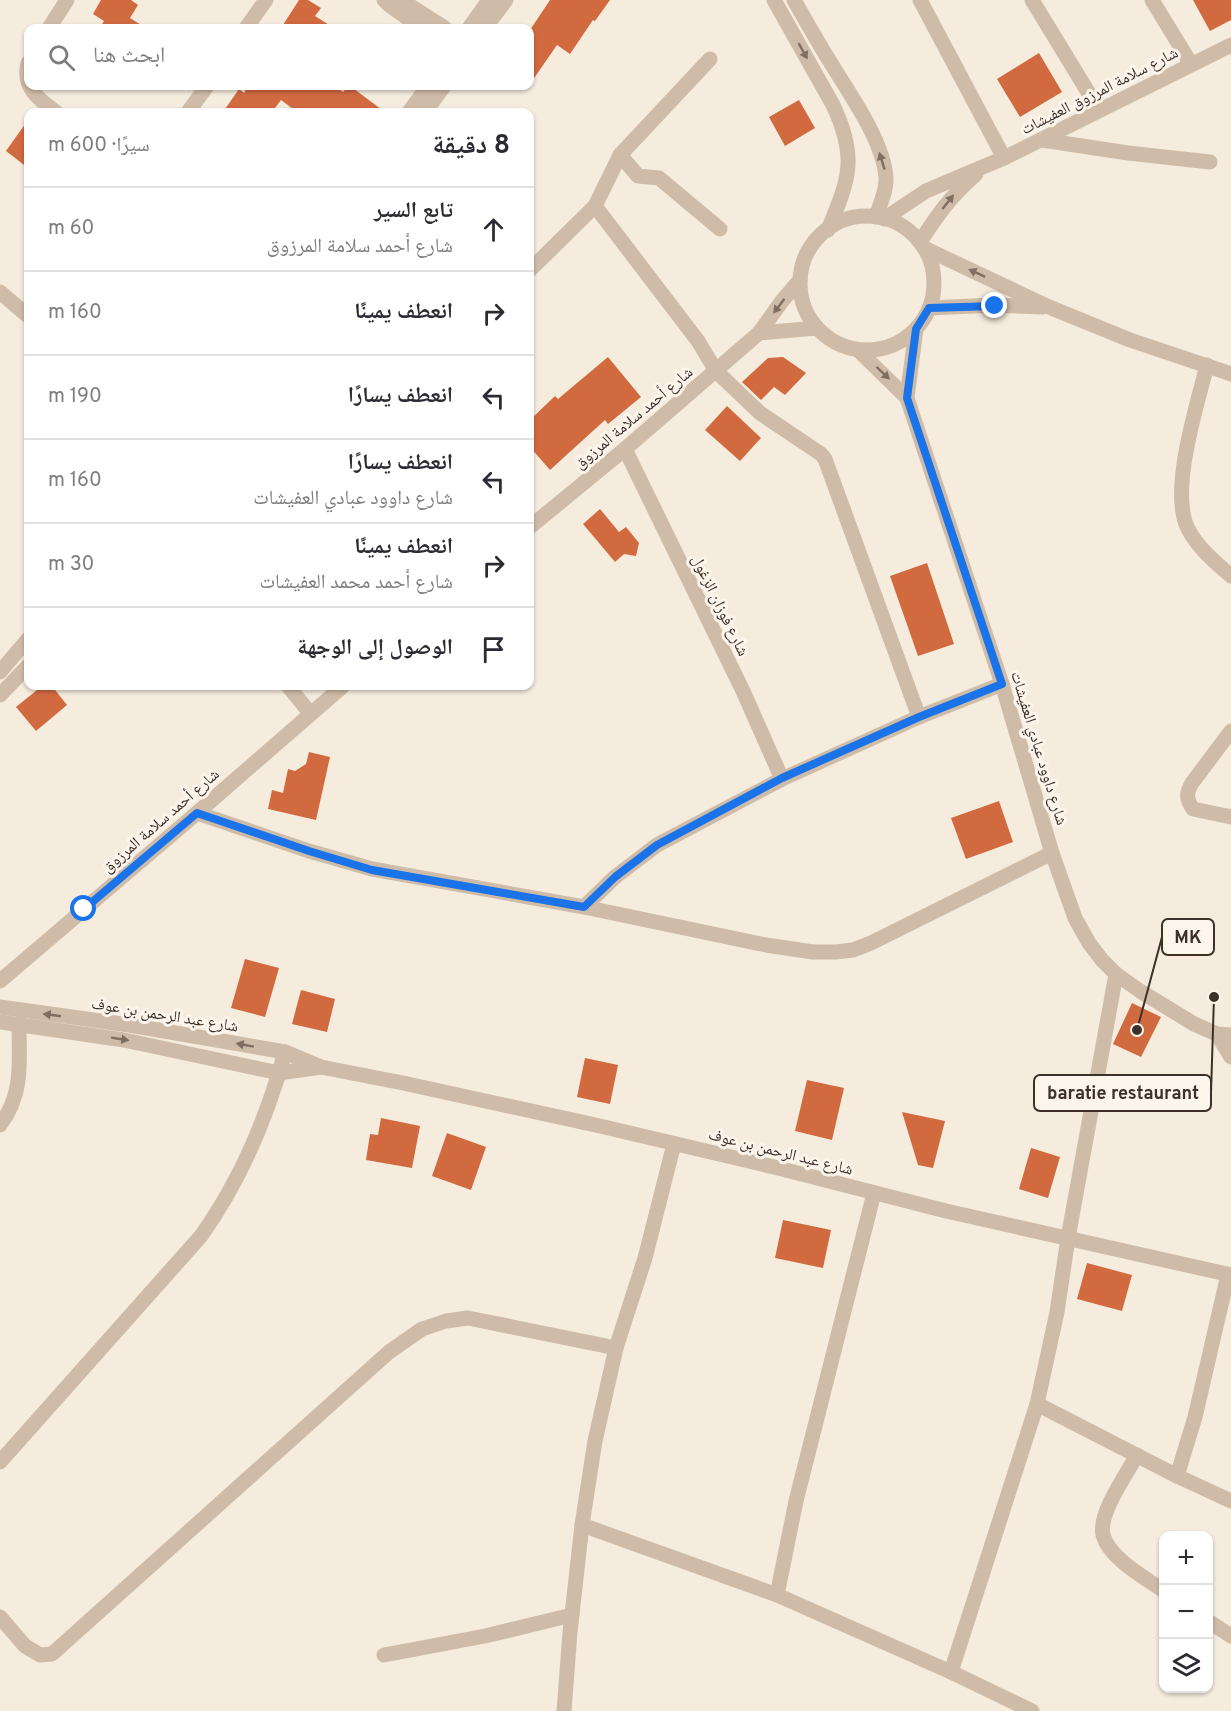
<!DOCTYPE html>
<html lang="ar">
<head>
<meta charset="utf-8">
<style>
  body { margin:0; font-family:Overpass,"Noto Naskh Arabic",sans-serif; background:#f2f2f3; color:#2b2b33; direction:rtl }
  .controls { position:absolute; right:18px; bottom:18px; display:grid; overflow:hidden; border-radius:12px; box-shadow:0 2px 4px #0004 }
  .controls button { width:54px; height:54px; display:grid; place-items:center; padding:0; border:0; border-bottom:2px solid #e1e1e2; background:#fff; color:#2b2b33; font:30px sans-serif }
  .stop { position:absolute; width:18px; height:18px; margin:-14px; border:4px solid #1a73e8; border-radius:50%; background:#fff }
  .stop.end { background:#1a73e8; border-color:#fff; box-shadow:0 2px 6px #0008 }
  .list { margin:0; padding:0; list-style:none }
  h2 { display:flex; justify-content:space-between; align-items:center; height:78px; margin:0; padding:0 24px; font-size:26px }
  h2 small { font-size:20px; font-weight:400; color:#7c7c81 }
  .list li { display:grid; grid-template-columns:39px 1fr auto; gap:18px; align-items:center; box-sizing:border-box; height:84px; padding:0 24px; border-top:2px solid #e1e1e2 }
  .list b { display:block; font-size:22px; white-space:nowrap }
  .list p { margin:0; font-size:20px; white-space:nowrap; color:#7c7c81 }
  .list em { font-size:20px; font-style:normal; color:#7c7c81 }
  .icon { flex:none; width:33px; height:33px; fill:none; stroke:currentColor; stroke-width:2; stroke-linecap:round; stroke-linejoin:round }
  .map { position:relative; flex:none; width:1231px; height:1711px; overflow:hidden; direction:ltr }
  .search { position:absolute; background:#fff; box-shadow:0 2px 4px #0004; left:24px; top:24px; width:510px; height:66px; display:flex; align-items:center; gap:15px; box-sizing:border-box; padding:0 21px; border-radius:12px; color:#7c7c81; font-size:22px }
  .panel { position:absolute; background:#fff; box-shadow:0 2px 4px #0004; left:24px; top:108px; width:510px; height:582px; border-radius:12px; direction:rtl }
  .map>svg:first-child { display:block }
</style>
</head>
<body>
<div class="map">
<svg width="1231" height="1711" viewBox="0 0 1231 1711">
  <rect width="100%" height="100%" fill="#f5ecde"/>
  <!-- building -->
  <g fill="#d26a40">
    <path d="M 101,0 L 131,0 L 138,5 L 130,18 L 146,28 L 100,28 L 104,21 L 93,14 Z"/>
    <path d="M 299,0 L 308,0 L 321,8 L 315,16 L 334,28 L 281,28 Z"/>
    <path d="M 550,0 L 610,0 L 595,21 L 593,20 L 570,54 L 557,45 L 530,84 L 530,30 Z"/>
    <path d="M 1193,0 L 1231,0 L 1231,20 L 1210,31 Z"/>
    <path d="M 1039,53 L 1062,92 L 1020,117 L 997,79 Z"/>
    <path d="M 248,86 L 335,86 L 343,92 L 348,86 L 350,86 L 385,112 L 297,112 L 281,100 L 272,112 L 223,112 L 239,89 L 244,93 Z"/>
    <path d="M 799,100 L 815,128 L 785,146 L 769,117 Z"/>
    <path d="M 28,120 L 28,168 L 6,151 Z"/>
    <path d="M 608,357 L 641,397 L 608,424 L 605,420 L 550,470 L 530,447 L 530,420 L 555,396 L 558,399 Z"/>
    <path d="M 783,357 L 806,373 L 785,395 L 774,387 L 761,400 L 742,382 L 768,358 Z"/>
    <path d="M 727,406 L 761,438 L 740,461 L 705,430 Z"/>
    <path d="M 600,509 L 619,532 L 626,527 L 639,543 L 636,556 L 624,554 L 615,562 L 583,524 Z"/>
    <path d="M 927,563 L 954,644 L 918,656 L 890,576 Z"/>
    <path d="M 42,686 L 52,686 L 67,705 L 36,731 L 16,707 Z"/>
    <path d="M 309,752 L 330,757 L 316,820 L 268,809 L 272,790 L 283,793 L 288,769 L 295,771 L 306,764 Z"/>
    <path d="M 999,801 L 1013,842 L 966,859 L 951,818 Z"/>
    <path d="M 245,959 L 279,968 L 265,1017 L 231,1008 Z"/>
    <path d="M 301,990 L 335,999 L 327,1032 L 292,1024 Z"/>
    <path d="M 1132,1003 L 1161,1017 L 1141,1057 L 1113,1044 Z"/>
    <path d="M 585,1058 L 618,1065 L 610,1104 L 577,1097 Z"/>
    <path d="M 807,1080 L 844,1088 L 832,1140 L 795,1131 Z"/>
    <path d="M 902,1112 L 945,1121 L 933,1168 L 918,1165 Z"/>
    <path d="M 381,1118 L 420,1126 L 412,1168 L 366,1160 L 370,1134 L 378,1135 Z"/>
    <path d="M 447,1133 L 486,1147 L 471,1190 L 432,1176 Z"/>
    <path d="M 1031,1148 L 1060,1157 L 1048,1198 L 1019,1189 Z"/>
    <path d="M 783,1220 L 831,1230 L 823,1268 L 775,1258 Z"/>
    <path d="M 1087,1263 L 1132,1275 L 1122,1311 L 1077,1299 Z"/>
  </g>
  <g fill="none" stroke-linecap="round" stroke-linejoin="round">
    <!-- minor -->
    <g stroke="#cfbca8" stroke-width="15">
      <path d="M 384,0 L 389,5 L 421,28"/>
      <path d="M 401,0 L 445,28"/>
      <path d="M 774,0 L 833,105 C 858,158 849,179 828,230"/>
      <path d="M 794,0 C 807,23 820,46 834,68 C 852,98 883,141 886,177 C 887,190 880,204 876,217"/>
      <path d="M 920,0 L 1004,158"/>
      <path d="M 1032,0 L 1099,110"/>
      <path d="M 1152,0 L 1191,64"/>
      <path d="M 49,28 L 67,0"/>
      <path d="M 246,28 L 266,0"/>
      <path d="M 469,28 L 489,0"/>
      <path d="M 485,28 L 506,0"/>
      <path d="M 28,63 C 22,87 38,99 56,112"/>
      <path d="M 188,112 L 207,86"/>
      <path d="M 409,112 L 428,86"/>
      <path d="M 425,112 L 444,86"/>
      <path d="M 1042,140 L 1128,153 L 1210,162"/>
      <path d="M 620,155 L 638,176 L 659,178 L 720,229"/>
      <path d="M 595,206 L 698,341 L 716,371 L 760,413 L 821,454 L 825,459 L 919,717"/>
      <circle cx="867" cy="283" r="67"/>
      <path d="M 884,219 L 926,191 L 1004,158 L 1231,45"/>
      <path d="M 920,242 C 938,214 951,196 976,174"/>
      <path d="M 924,248 L 1049,307 L 1130,340 L 1231,374"/>
      <path d="M 530,270 L 595,206 L 620,155 L 710,59"/>
      <path d="M 0,292 L 28,316"/>
      <path d="M 929,308 L 995,305 L 1043,307"/>
      <path d="M 759,333 L 817,328"/>
      <path d="M 858,350 L 907,398 L 1002,684 L 1052,853 L 1075,918 L 1089,943 L 1102,960 L 1116,974 L 1140,991 L 1194,1024 L 1217,1034 L 1231,1035"/>
      <path d="M 1207,365 C 1197,406 1169,491 1188,529 C 1198,548 1215,562 1231,576"/>
      <path d="M 907,398 L 916,329"/>
      <path d="M 625,449 L 743,691 L 782,779"/>
      <path d="M 530,527 L 625,449 L 759,333 L 782,301 L 800,280"/>
      <path d="M 0,672 L 28,639"/>
      <path d="M 288,686 L 310,713"/>
      <path d="M 0,695 L 28,666"/>
      <path d="M 1231,731 L 1192,783 C 1186,793 1186,799 1193,809 L 1231,817"/>
      <path d="M 197,813 L 309,851 L 372,869 L 584,907 L 766,945 L 813,952 L 836,952 L 853,950 L 871,943 L 1052,853"/>
      <path d="M 584,907 L 615,877 L 657,845 L 782,779 L 919,717 L 1002,684"/>
      <path d="M 0,981 L 197,813 L 343,686"/>
      <path d="M 0,1007 L 129,1025 L 285,1052 L 321,1067 L 403,1083 L 600,1126 L 774,1167 L 946,1211 L 1231,1275"/>
      <path d="M 0,1022 L 124,1040 L 279,1073 L 321,1067"/>
      <path d="M 1217,1034 L 1231,1057"/>
      <path d="M 0,1125 C 24,1093 19,1062 19,1024"/>
      <path d="M 1037,1404 L 1177,1476 L 1195,1417 L 1228,1275"/>
      <path d="M 1137,1455 C 1127,1474 1098,1513 1103,1535 C 1109,1558 1145,1578 1164,1591"/>
      <path d="M 0,1462 L 201,1236 C 240,1181 267,1118 285,1052"/>
      <path d="M 1177,1476 L 1231,1501"/>
      <path d="M 582,1525 L 777,1595 L 951,1672 L 1032,1711"/>
      <path d="M 777,1595 L 796,1501 L 874,1193"/>
      <path d="M 0,1617 L 25,1646 L 40,1655 L 52,1654 L 389,1352 L 422,1329 L 446,1321 L 468,1318 L 616,1348"/>
      <path d="M 1208,1621 L 1231,1636"/>
      <path d="M 384,1655 L 485,1636 L 572,1615"/>
      <path d="M 951,1672 L 1037,1404 L 1057,1312 L 1068,1238 L 1116,974"/>
      <path d="M 564,1711 L 570,1632 L 582,1525 L 595,1441 L 616,1348 L 645,1258 L 674,1144"/>
    </g>
  </g>
  <!-- one-way arrows -->
  <defs><path id="oneway-solid" d="M-6-.8H1V-3.2L6.5 0L1 3.2V.8H-6Z" transform="scale(1.5)"/></defs>
  <g fill="#7e6f62">
    <use href="#oneway-solid" transform="translate(803 51) rotate(61)"/>
    <use href="#oneway-solid" transform="translate(882 161) rotate(-107)"/>
    <use href="#oneway-solid" transform="translate(948 202) rotate(-52)"/>
    <use href="#oneway-solid" transform="translate(977 273) rotate(-155)"/>
    <use href="#oneway-solid" transform="translate(779 306) rotate(127)"/>
    <use href="#oneway-solid" transform="translate(883 373) rotate(44)"/>
    <use href="#oneway-solid" transform="translate(52 1015) rotate(-172)"/>
    <use href="#oneway-solid" transform="translate(120 1039) rotate(9)"/>
    <use href="#oneway-solid" transform="translate(245 1045) rotate(-170)"/>
  </g>
  <g fill="none" stroke-linecap="round" stroke-linejoin="round">
    <!-- route -->
    <path stroke="#1a73e8" stroke-width="8" d="M 84,909 L 197,813 L 309,851 L 372,870 L 584,907 L 615,877 L 657,845 L 782,778 L 919,717 L 1002,684 L 907,398 L 916,329 L 929,308 L 995,306"/>
  </g>
  <g text-anchor="middle" stroke-width="6" stroke-linejoin="round" paint-order="stroke">
    <!-- street labels -->
    <g font-size="16" fill="#3c3029" stroke="#fcf5ec">
      <text transform="translate(1099 90) rotate(-27)" y="6">شارع سلامة المرزوق العفيشات</text>
      <text transform="translate(633 417) rotate(-40)" y="6">شارع أحمد سلامة المرزوق</text>
      <text transform="translate(721 605) rotate(64)" y="6">شارع فوزان الزغول</text>
      <text transform="translate(1040 748) rotate(73)" y="6">شارع داوود عبادي العفيشات</text>
      <text transform="translate(160 820) rotate(-41)" y="6">شارع أحمد سلامة المرزوق</text>
      <text transform="translate(165 1014) rotate(9)" y="6">شارع عبد الرحمن بن عوف</text>
      <text transform="translate(781 1151) rotate(14)" y="6">شارع عبد الرحمن بن عوف</text>
    </g>
  </g>
  <!-- callouts -->
  <path fill="none" stroke="#3c3029" stroke-width="2" d="M1137 1030L1162 937M1214 997L1211 1093"/>
  <g fill="#3c3029" stroke="#fcf5ec" stroke-width="2">
    <circle cx="1137" cy="1030" r="6"/>
    <circle cx="1214" cy="997" r="6"/>
  </g>
  <g fill="#fcf5ec" stroke="#3c3029" stroke-width="2">
    <rect x="1162" y="919" width="52" height="36" rx="6"/>
    <rect x="1034" y="1075" width="177" height="36" rx="6"/>
  </g>
  <g font-size="18" text-anchor="middle" font-weight="bold" fill="#3c3029">
    <text x="1188" y="943">MK</text>
    <text x="1123" y="1099">baratie restaurant</text>
  </g>
</svg>
<div class="controls">
<button>+</button>
<button>−</button>
<button><svg class="icon" aria-label="layers" viewBox="0 0 24 24"><path d="M12 4l9 5-9 5-9-5zM3 14l9 5 9-5"/></svg></button>
</div>
<div class="stop" style="left:84px;top:909px"></div>
<div class="stop end" style="left:995px;top:306px"></div>
<div class="search"><svg class="icon" aria-label="search" viewBox="0 0 24 24"><circle cx="10" cy="10" r="6"/><path d="M15 15l6 6"/></svg>ابحث هنا</div>
<section class="panel">
<h2>8 دقيقة<small>سيرًا · 600 m</small></h2>
<ul class="list">
<li><svg class="icon" aria-label="ahead" viewBox="0 0 24 24"><path d="M12 20V5M6 11l6-6 6 6"/></svg><div><b>تابع السير</b><p>شارع أحمد سلامة المرزوق</p></div><em>60 m</em></li>
<li><svg class="icon" aria-label="right" viewBox="0 0 24 24"><path d="M7 20v-9h11M14 6l5 5-5 5"/></svg><div><b>انعطف يمينًا</b></div><em>160 m</em></li>
<li><svg class="icon" aria-label="left" viewBox="0 0 24 24"><path d="M17 20v-9H6M10 6l-5 5 5 5"/></svg><div><b>انعطف يسارًا</b></div><em>190 m</em></li>
<li><svg class="icon" aria-label="left" viewBox="0 0 24 24"><path d="M17 20v-9H6M10 6l-5 5 5 5"/></svg><div><b>انعطف يسارًا</b><p>شارع داوود عبادي العفيشات</p></div><em>160 m</em></li>
<li><svg class="icon" aria-label="right" viewBox="0 0 24 24"><path d="M7 20v-9h11M14 6l5 5-5 5"/></svg><div><b>انعطف يمينًا</b><p>شارع أحمد محمد العفيشات</p></div><em>30 m</em></li>
<li><svg class="icon" aria-label="arrive" viewBox="0 0 24 24"><path d="M6 21V4h12l-3 4 3 4H6"/></svg><div><b>الوصول إلى الوجهة</b></div></li>
</ul>
</section>
</div>
</body>
</html>
